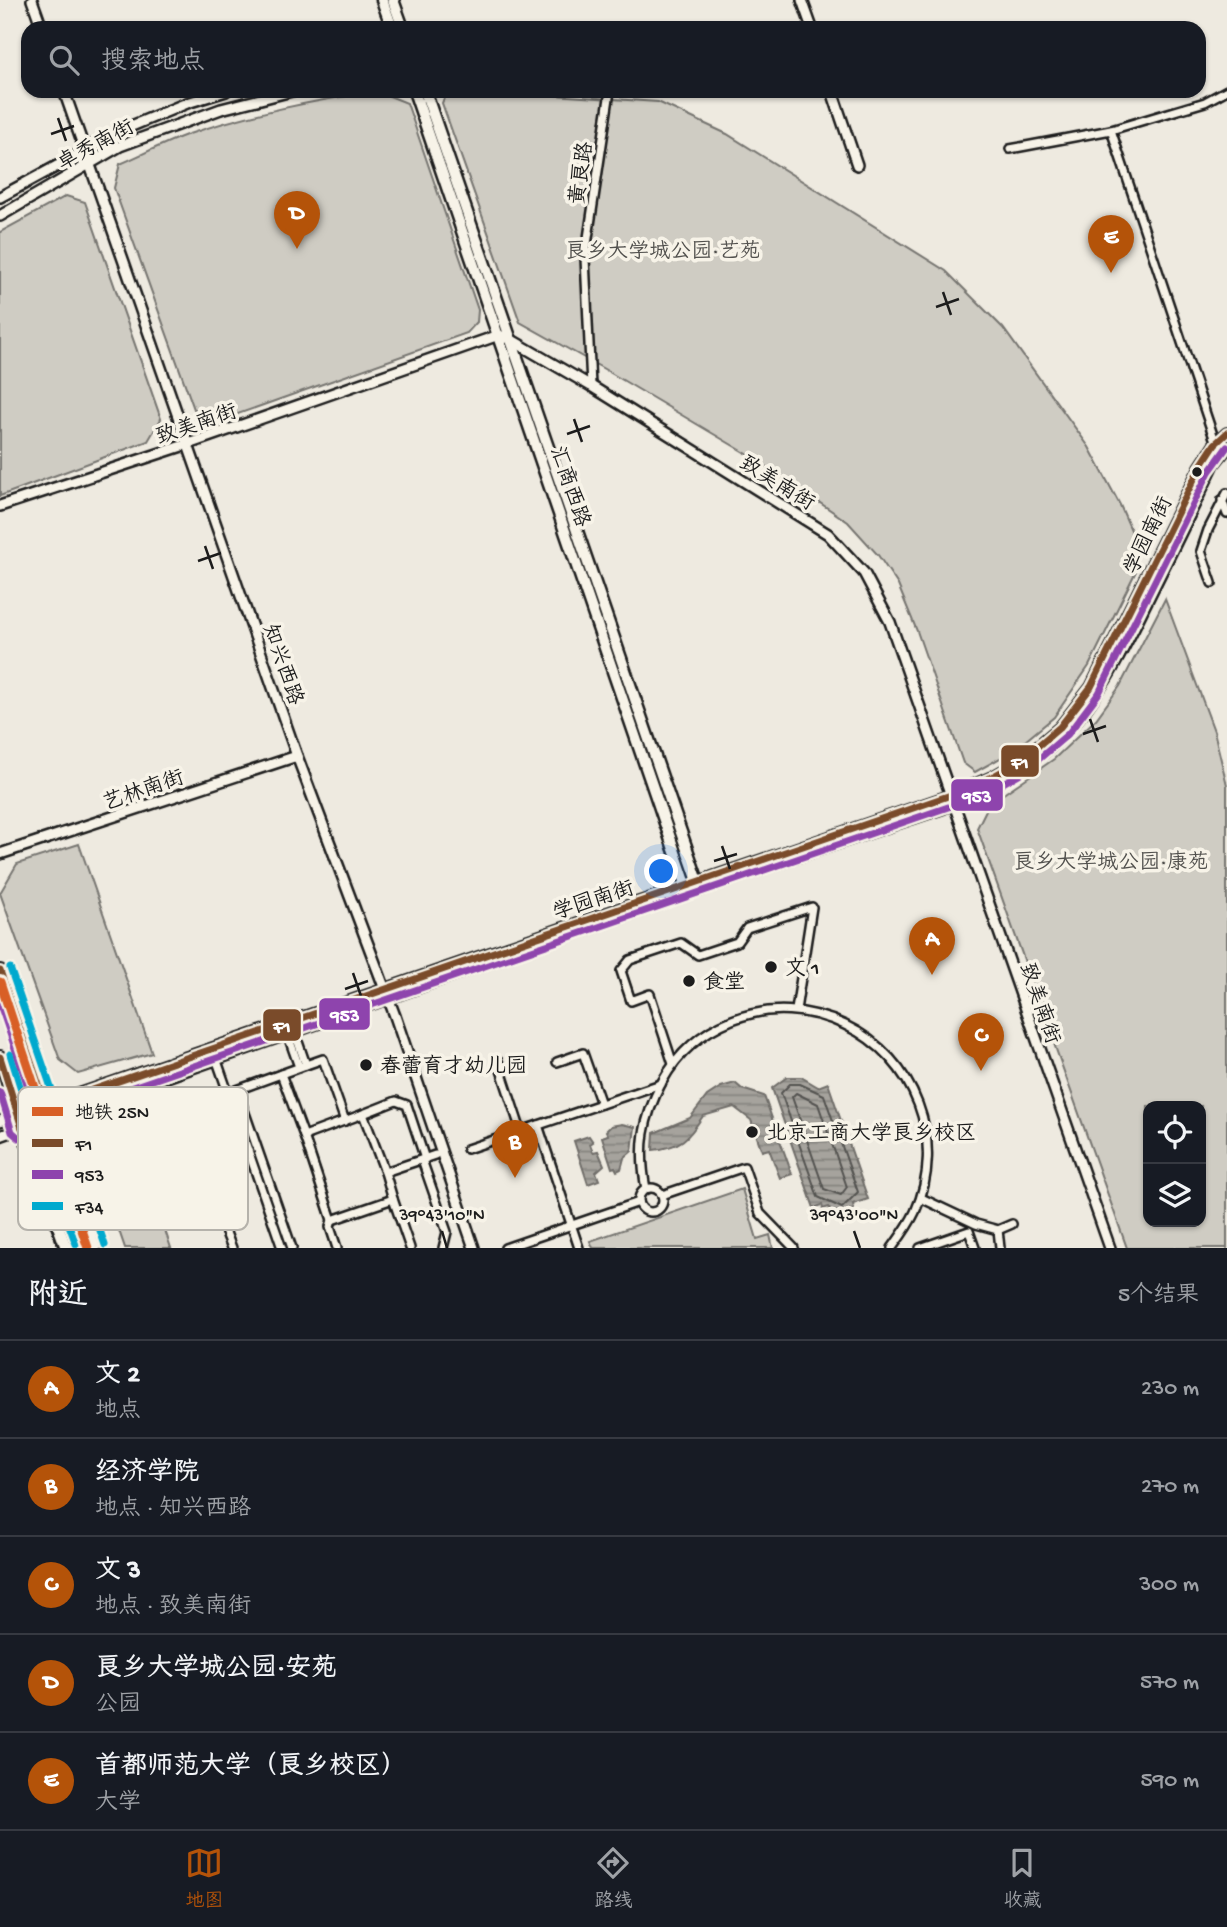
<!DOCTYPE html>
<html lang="zh">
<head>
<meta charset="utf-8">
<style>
  body { margin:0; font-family:"Gochi Hand","LXGW WenKai TC",sans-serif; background:#242831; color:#f1f3f6 }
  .controls { position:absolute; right:21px; bottom:21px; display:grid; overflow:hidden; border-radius:14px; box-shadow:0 2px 5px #0004 }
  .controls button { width:63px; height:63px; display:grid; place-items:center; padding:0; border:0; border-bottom:2px solid #363941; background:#171b24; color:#f1f3f6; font:35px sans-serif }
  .you { position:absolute; left:662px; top:872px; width:24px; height:24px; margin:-18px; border:5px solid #fff; border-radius:50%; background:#1a73e8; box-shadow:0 0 0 10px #1a73e833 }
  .badge { display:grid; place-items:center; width:46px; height:46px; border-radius:50%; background:#b45309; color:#fff; font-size:23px; font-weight:700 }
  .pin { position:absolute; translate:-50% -58px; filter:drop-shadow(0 2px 4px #0008) }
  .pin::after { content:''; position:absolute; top:37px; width:24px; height:21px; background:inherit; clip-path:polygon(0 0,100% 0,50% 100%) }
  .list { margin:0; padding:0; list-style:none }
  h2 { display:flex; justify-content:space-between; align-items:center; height:91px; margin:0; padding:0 28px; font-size:30px }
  h2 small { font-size:23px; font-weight:400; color:#9ea1a6 }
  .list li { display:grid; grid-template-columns:46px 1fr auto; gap:21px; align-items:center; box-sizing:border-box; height:98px; padding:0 28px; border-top:2px solid #363941 }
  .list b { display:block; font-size:26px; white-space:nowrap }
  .list p { margin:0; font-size:23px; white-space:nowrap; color:#9ea1a6 }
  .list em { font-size:23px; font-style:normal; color:#9ea1a6 }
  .icon { flex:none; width:38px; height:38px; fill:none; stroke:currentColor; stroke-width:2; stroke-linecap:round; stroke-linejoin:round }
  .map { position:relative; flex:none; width:1227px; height:1248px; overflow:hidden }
  .search { position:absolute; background:#171b24; box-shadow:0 2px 5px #0004; left:21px; right:21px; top:21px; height:77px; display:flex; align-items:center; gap:18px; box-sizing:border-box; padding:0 24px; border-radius:21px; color:#9ea1a6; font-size:26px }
  .sheet { height:581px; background:#171b24 }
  nav { display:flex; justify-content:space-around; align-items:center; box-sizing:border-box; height:98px; border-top:2px solid #363941; background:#171b24; font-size:19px; color:#9ea1a6 }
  nav a { display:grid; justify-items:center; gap:4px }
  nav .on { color:#b45309 }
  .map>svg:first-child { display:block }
</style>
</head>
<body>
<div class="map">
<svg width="1227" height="1248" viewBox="0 0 1227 1248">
  <defs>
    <pattern id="water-rules" width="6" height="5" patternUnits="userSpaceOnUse" patternTransform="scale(1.75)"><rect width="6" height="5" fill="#a6a39d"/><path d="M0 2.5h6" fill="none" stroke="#86847f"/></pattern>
  </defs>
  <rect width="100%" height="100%" fill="#eeeae0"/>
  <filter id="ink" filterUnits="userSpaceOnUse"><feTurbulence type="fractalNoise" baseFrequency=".0143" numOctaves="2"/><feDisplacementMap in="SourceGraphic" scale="14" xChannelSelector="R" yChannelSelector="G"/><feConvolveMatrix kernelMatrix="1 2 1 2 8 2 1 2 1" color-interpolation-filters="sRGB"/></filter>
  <g filter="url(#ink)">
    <!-- green -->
    <g fill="#cfccc3" stroke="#767470" stroke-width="2" fill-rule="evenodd">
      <path d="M 377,91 L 407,103 L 478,310 L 477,322 L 467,333 L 218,421 L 194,409 L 114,188 L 120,164 C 143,154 166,142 189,134 C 250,113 313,101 377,91 Z"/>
      <path d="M 447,91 L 491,91 L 658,102 L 727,134 L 946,271 L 1003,328 L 1089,447 L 1120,505 L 1131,530 L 1138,567 L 1089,666 L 1054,717 L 1013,751 L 975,772 L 963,763 L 917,631 L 898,585 L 878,555 L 848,522 L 754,458 L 604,369 L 520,322 L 442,103 Z"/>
      <path d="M 66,196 L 85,202 L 161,419 L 148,441 L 0,496 L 0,232 Z"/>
      <path d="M 1165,599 L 1214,731 L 1227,785 L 1227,1248 L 1127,1248 L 977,828 L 989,804 L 1054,759 L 1096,719 L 1120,686 ZM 1148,1106 L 1201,1106 L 1201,1222 L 1148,1222 Z"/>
      <path d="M 79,844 L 152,1053 L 78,1074 L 60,1060 L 0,893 L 17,864 Z"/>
      <path d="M 126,1115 L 171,1248 L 125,1248 L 84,1128 Z"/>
      <path d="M 742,1189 L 757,1239 L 770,1235 L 773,1248 L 593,1248 L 590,1241 Z"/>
    </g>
    <!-- water -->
    <g fill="url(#water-rules)" stroke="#6f6d69" stroke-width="2">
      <path d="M 787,1077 L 801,1077 L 818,1087 L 828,1083 L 868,1199 L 853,1204 L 854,1209 L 847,1212 L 849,1218 L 845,1220 L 843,1216 L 837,1218 L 836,1213 L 832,1214 L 829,1207 L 823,1209 L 822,1205 L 814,1208 L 772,1088 Z"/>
      <path d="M 735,1083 L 742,1089 L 764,1096 L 792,1174 L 780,1178 L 769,1149 L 762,1151 L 751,1120 L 734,1107 L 703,1116 C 688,1139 681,1147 653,1150 L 654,1133 L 690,1118 L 707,1096 L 721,1087 Z"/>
      <path d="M 622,1124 L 635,1127 L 632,1151 L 624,1158 L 621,1169 L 617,1171 L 615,1167 L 612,1168 L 602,1137 L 608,1135 L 606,1131 L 611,1126 Z"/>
      <path d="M 589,1136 L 593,1142 L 590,1144 L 593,1152 L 598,1151 L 604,1165 L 596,1172 L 599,1180 L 588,1184 L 574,1141 Z"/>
    </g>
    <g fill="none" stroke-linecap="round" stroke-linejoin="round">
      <!-- shore -->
      <g stroke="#535250" stroke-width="2">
        <path d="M 790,1084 L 800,1084 L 824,1095 L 858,1192 L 842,1208 L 818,1197 L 781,1093 Z"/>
        <path d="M 796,1093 L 818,1104 L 847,1187 L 841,1195 L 824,1189 L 792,1097 Z"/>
      </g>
      <defs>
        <g id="minor">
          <path d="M 1010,149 L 1111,130"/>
          <path d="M 591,386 L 585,258 L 610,91"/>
          <path d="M 1217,447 L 1111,130 L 1205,102 L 1227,90"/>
          <path d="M 1222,500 L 1227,514"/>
          <path d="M 1212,583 L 1201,551 L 1208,530 L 1227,493"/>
          <path d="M 294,1030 L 306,1065 L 323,1059 L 345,1121"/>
          <path d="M 287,1033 L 299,1067"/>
          <path d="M 216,1058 L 282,1248"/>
          <path d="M 498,1061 L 521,1131"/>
          <path d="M 557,1062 L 583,1053 L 601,1104"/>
          <path d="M 673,1064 L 650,994 L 631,1001 L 621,971 L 630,960 L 681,943 L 698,955 L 737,942 L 747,928 L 812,907 L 796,1010"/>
          <path d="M 281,1074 L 237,1090 L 292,1248"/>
          <path d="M 363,1114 L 396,1101 L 407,1105 L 425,1159"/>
          <path d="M 538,1125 L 579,1248"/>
          <path d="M 304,1136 L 281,1074 L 306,1065"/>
          <path d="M 467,1149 L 661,1084"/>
          <path d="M 422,1160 L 447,1232 L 443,1248"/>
          <path d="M 385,1172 L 393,1199"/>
          <circle cx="651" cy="1200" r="12"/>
          <path d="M 646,1189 C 638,1147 643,1119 662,1082 C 678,1053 702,1032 732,1020 C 769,1005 809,1008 845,1025 C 915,1058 947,1141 915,1212 C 909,1225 900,1237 892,1248"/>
          <path d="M 662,1195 L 744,1167 L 760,1213 L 794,1248"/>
          <path d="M 921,1198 L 976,1224 L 998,1230 L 1012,1224"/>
          <path d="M 332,1220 L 393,1199 L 410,1248"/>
          <path d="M 998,1230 L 1000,1248"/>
          <path d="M 232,1248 C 229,1240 224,1230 223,1221 C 223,1206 238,1194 239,1179 L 223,1128 L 236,1115"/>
          <path d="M 337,1248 L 330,1227 L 332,1220 L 304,1136 L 363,1114 L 385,1172 L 435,1155"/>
          <path d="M 505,1248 L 639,1202"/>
          <path d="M 920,1248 L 969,1231 L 975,1248"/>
        </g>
        <g id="tertiary">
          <path d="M 32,0 L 42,28"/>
          <path d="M 802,0 L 812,28"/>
          <path d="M 64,91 L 297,756 L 395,1016 L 474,1248"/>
          <path d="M 832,91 L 857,165"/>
          <path d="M 0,197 L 81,153 L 105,137 L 187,103 L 226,91"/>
          <path d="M 0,216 L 120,146 L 221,109 L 292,91"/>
          <path d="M 0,506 L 188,444 L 499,335 L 510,339 L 591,386 L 828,534 L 864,573 L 890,622 L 1110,1248"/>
          <path d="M 0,854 L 297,756"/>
          <path d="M 0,1121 L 951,795 L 992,777 L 1020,761 L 1060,727 L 1091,687 L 1200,467 L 1215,444 L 1227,433"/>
          <path d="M 0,1136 L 596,925 L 944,808 C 988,792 1028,770 1062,737 C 1100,699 1123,650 1146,603 C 1169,557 1192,510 1214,464 L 1227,448"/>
        </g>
        <g id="secondary">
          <path d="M 382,0 L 392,28"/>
          <path d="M 393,0 L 403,28"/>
          <path d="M 414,91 L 689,893"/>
          <path d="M 425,91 L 701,890"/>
        </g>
        <g id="primary">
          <path d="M 0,971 L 95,1248"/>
          <path d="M 0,1057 L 22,1128 L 66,1248"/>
        </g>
      </defs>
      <!-- minor casing -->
      <use href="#minor" stroke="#1c1c1c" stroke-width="12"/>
      <!-- tertiary casing -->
      <use href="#tertiary" stroke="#1c1c1c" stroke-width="14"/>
      <!-- secondary casing -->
      <use href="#secondary" stroke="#1c1c1c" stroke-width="15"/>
      <!-- primary casing -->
      <use href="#primary" stroke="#1c1c1c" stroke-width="16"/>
      <!-- minor -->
      <use href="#minor" stroke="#f7f3e8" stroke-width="7"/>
      <!-- tertiary -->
      <use href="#tertiary" stroke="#f7f3e8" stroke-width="9"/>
      <!-- secondary -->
      <use href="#secondary" stroke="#f7f3e8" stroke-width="10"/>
      <!-- primary -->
      <use href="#primary" stroke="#f7f3e8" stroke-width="10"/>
      <defs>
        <g id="bus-1">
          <path d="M 0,971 L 46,1106 L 951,795 L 992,777 L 1020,761 L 1060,727 L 1091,687 L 1200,467 L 1215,444 L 1227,433"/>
          <path d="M 0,1057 L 22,1128 L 77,1109"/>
        </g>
        <g id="bus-2">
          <path d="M 0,1004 L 36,1110 L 41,1115 L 48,1116 L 954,805 L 996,787 L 1026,770 L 1068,734 L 1099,693 L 1209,472 L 1227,447"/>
          <path d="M 0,1092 L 12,1132 L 19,1138 L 80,1119"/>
        </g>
        <g id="bus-3">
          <path d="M 10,968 L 105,1245"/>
          <path d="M 10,1054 L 32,1125 L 76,1244"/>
        </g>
      </defs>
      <!-- bus-1 casing -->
      <use href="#bus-1" stroke="#f7f3e8" stroke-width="12"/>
      <!-- bus-2 casing -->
      <use href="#bus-2" stroke="#f7f3e8" stroke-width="12"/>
      <!-- bus-3 casing -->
      <use href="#bus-3" stroke="#f7f3e8" stroke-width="12"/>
      <!-- bus-1 -->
      <use href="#bus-1" stroke="#7a4b2a" stroke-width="7"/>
      <!-- bus-2 -->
      <use href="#bus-2" stroke="#8e44ad" stroke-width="7"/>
      <!-- bus-3 -->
      <use href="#bus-3" stroke="#00a9ce" stroke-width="7"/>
      <defs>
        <path id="metro-1" d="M 0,982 L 88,1248"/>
      </defs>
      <!-- metro-1 casing -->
      <use href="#metro-1" stroke="#f7f3e8" stroke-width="14"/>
      <!-- metro-1 -->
      <use href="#metro-1" stroke="#d85f26" stroke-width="9"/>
    </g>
  </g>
  <!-- ticks -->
  <path fill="none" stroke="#1c1c1c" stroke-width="2.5" d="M 58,118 L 66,141M 51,134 L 74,126M 943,292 L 951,315M 936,307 L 959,299M 574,419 L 582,442M 567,434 L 590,426M 205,546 L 213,569M 198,561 L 221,553M 1090,719 L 1098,742M 1083,734 L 1106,726M 722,846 L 730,869M 714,861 L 737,854M 353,973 L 361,996M 345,989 L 368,981M 442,1231 L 447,1248M 854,1231 L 860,1248"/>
  <!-- markers -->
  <g fill="#1c1c1c" stroke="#f7f3e8" stroke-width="2.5">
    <circle cx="1197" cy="472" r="6"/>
    <circle cx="771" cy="967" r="7"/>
    <circle cx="689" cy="981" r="7"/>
    <circle cx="366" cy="1065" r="7"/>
    <circle cx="752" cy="1132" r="7"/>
  </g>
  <g text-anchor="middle" stroke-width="7" stroke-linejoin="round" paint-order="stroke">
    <!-- street labels -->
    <g font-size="21" fill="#1c1c1c" stroke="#f7f3e8">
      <text transform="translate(95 144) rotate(-28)" y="7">卓秀南街</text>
      <text transform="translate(580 173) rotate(-82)" y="7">黄良路</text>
      <text transform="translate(196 423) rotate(-19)" y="7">致美南街</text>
      <text transform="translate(778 482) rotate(32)" y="7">致美南街</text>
      <text transform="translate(571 486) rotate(71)" y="7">汇商西路</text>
      <text transform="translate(1147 535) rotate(-64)" y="7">学园南街</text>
      <text transform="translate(284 664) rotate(71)" y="7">知兴西路</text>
      <text transform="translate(143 789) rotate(-19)" y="7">艺林南街</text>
      <text transform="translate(593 899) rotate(-18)" y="7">学园南街</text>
      <text transform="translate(1041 1003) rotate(71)" y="7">致美南街</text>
    </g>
    <!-- park labels -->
    <g font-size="21" fill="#52514e" stroke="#f7f3e8">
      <text x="663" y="257">良乡大学城公园·艺苑</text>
      <text x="1111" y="868">良乡大学城公园·康苑</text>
    </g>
    <!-- poi labels -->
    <g font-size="21" fill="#1c1c1c" stroke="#f7f3e8" text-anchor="start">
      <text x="785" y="974">文 1</text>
      <text x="703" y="988">食堂</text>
      <text x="380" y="1072">春蕾育才幼儿园</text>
      <text x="766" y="1139">北京工商大学良乡校区</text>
    </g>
  </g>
  <!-- legend -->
  <rect x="18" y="1087" width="230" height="143" rx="10" fill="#f7f3e8" stroke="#b5b2ab" stroke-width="2"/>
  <rect x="32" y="1107" width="31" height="9" fill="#d85f26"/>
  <rect x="32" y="1139" width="31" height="8" fill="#7a4b2a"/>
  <rect x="32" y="1170" width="31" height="9" fill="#8e44ad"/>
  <rect x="32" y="1202" width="31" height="8" fill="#00a9ce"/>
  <g font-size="19" fill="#1c1c1c">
    <text x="75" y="1118">地铁 25N</text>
    <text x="75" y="1150">F1</text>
    <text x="75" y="1181">953</text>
    <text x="75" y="1213">F34</text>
  </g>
  <g font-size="18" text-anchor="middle" fill="#1c1c1c" stroke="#f7f3e8" stroke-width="7" stroke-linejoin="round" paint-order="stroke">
    <text x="442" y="1220">39°43'10"N</text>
    <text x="854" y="1220">39°43'00"N</text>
  </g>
  <g stroke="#f7f3e8" stroke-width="2.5">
    <rect x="1000" y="744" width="40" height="34" rx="7" fill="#7a4b2a"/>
    <rect x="950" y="778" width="54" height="34" rx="7" fill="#8e44ad"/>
    <rect x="318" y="997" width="53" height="34" rx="7" fill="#8e44ad"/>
    <rect x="262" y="1008" width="40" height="34" rx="7" fill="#7a4b2a"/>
  </g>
  <g font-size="19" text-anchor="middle" font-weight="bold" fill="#fff">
    <text x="1020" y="768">F1</text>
    <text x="977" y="802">953</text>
    <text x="345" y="1021">953</text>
    <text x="282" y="1032">F1</text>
  </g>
</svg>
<div class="controls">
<button><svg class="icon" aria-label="locate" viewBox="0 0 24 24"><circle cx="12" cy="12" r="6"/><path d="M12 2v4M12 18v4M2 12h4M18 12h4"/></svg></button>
<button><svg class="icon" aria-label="layers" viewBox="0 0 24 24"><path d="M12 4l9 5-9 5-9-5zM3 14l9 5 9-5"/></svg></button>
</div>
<div class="you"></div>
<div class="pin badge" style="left:932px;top:975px">A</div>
<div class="pin badge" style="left:515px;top:1178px">B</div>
<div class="pin badge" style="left:981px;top:1071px">C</div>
<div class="pin badge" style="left:297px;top:249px">D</div>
<div class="pin badge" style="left:1111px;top:273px">E</div>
<div class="search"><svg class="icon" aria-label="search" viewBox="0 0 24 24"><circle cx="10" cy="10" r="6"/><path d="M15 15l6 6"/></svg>搜索地点</div>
</div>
<section class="sheet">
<h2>附近<small>5个结果</small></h2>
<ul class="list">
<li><span class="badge">A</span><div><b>文 2</b><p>地点</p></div><em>230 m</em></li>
<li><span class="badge">B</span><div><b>经济学院</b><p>地点 · 知兴西路</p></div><em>270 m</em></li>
<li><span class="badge">C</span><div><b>文 3</b><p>地点 · 致美南街</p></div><em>300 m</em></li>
<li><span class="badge">D</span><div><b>良乡大学城公园·安苑</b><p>公园</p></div><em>570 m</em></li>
<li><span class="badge">E</span><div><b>首都师范大学（良乡校区）</b><p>大学</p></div><em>590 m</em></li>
</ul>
</section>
<nav>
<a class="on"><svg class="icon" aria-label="map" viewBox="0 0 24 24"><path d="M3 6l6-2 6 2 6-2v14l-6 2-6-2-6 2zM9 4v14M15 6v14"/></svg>地图</a>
<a><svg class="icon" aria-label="directions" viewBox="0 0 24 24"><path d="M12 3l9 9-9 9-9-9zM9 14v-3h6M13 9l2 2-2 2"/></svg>路线</a>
<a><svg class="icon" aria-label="saved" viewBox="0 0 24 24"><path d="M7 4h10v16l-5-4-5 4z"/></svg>收藏</a>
</nav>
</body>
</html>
